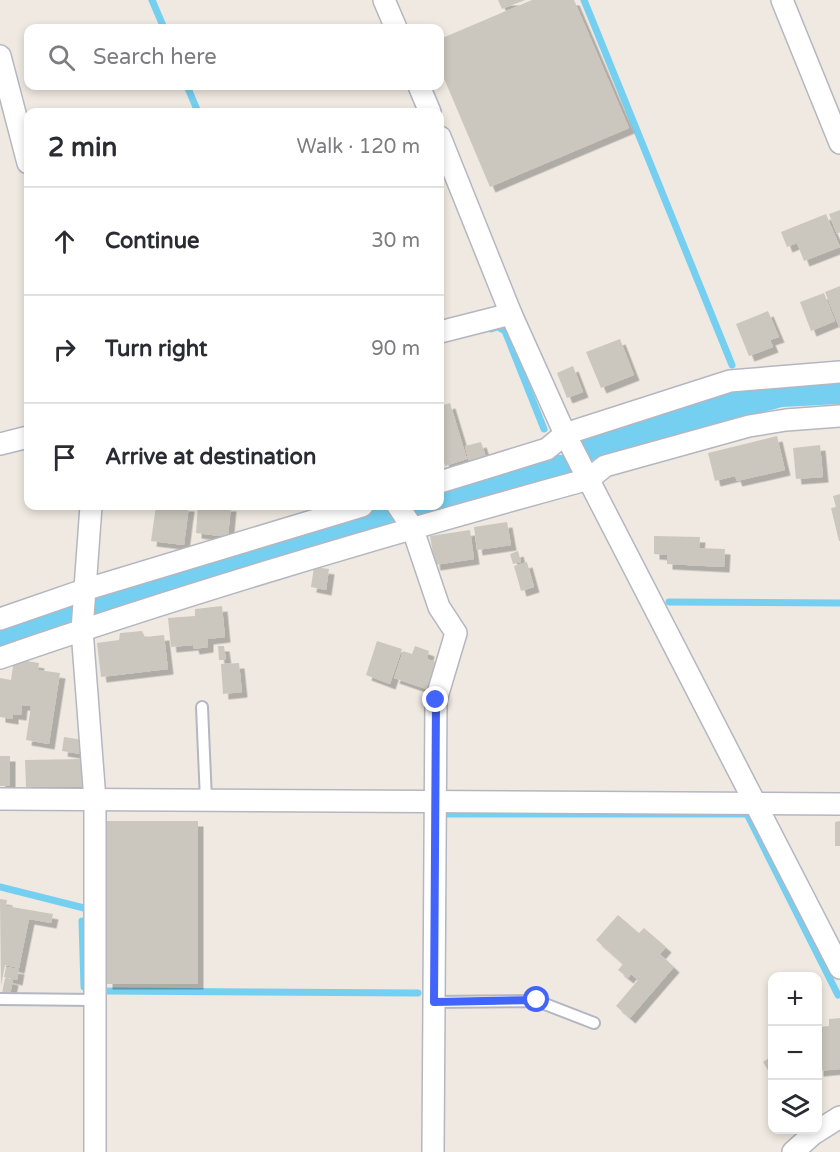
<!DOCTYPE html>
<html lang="en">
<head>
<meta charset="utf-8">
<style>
  body { margin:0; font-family:"Varela Round",sans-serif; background:#f7f7f7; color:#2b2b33 }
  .controls { position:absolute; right:18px; bottom:18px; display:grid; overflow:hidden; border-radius:12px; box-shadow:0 3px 9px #0003 }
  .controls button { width:54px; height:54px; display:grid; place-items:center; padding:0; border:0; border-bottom:2px solid #e1e1e2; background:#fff; color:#2b2b33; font:30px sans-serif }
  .stop { position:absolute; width:18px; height:18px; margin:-14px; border:4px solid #4264fb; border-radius:50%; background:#fff }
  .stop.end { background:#4264fb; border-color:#fff; box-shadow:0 2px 6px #0008 }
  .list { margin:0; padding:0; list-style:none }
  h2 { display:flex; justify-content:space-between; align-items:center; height:78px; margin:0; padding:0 24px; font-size:26px }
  h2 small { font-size:20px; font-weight:400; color:#7c7c81 }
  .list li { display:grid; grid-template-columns:39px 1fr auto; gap:18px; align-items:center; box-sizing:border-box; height:108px; padding:0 24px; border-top:2px solid #e1e1e2 }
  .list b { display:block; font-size:22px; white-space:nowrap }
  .list em { font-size:20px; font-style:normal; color:#7c7c81 }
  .icon { flex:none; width:33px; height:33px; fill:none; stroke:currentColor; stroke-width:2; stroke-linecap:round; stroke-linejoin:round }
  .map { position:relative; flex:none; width:840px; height:1152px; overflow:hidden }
  .search { position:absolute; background:#fff; box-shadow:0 3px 9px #0003; left:24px; top:24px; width:420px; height:66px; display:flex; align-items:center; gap:15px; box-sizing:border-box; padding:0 21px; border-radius:12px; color:#7c7c81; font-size:22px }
  .panel { position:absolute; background:#fff; box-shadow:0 3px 9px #0003; left:24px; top:108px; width:420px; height:402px; border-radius:12px }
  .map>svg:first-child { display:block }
</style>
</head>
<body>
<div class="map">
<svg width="840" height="1152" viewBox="0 0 840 1152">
  <defs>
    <filter id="shadow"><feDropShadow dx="5.5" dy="5.5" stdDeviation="0" flood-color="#0004"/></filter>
  </defs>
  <rect width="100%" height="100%" fill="#efe9e1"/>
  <!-- water -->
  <path fill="#75cff0" d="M 840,379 L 840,404 L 782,407 L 595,459 L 568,476 L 0,652 L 0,626 L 383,506 L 440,506 L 440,489 L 554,455 L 566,455 L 584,436 L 742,388 Z"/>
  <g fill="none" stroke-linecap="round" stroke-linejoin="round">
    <!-- stream -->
    <g stroke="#75cff0" stroke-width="7">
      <path d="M 152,0 L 164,28"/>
      <path d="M 584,0 L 732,365"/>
      <path d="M 187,86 L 198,112"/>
      <path d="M 491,329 L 498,327 L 505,331 L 544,429"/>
      <path d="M 669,602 L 840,603"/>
      <path d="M 444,814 L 747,814 L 838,995"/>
      <path d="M 0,887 L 84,908"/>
      <path d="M 82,921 L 84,987"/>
      <path d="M 105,991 L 418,993"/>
    </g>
  </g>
  <!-- building -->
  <g fill="#cbc7bf" filter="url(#shadow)">
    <path d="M 498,0 L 525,0 L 502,9 Z"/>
    <path d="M 532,0 L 574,0 L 629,128 L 490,187 L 440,69 L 440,39 Z"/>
    <path d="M 840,210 L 840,232 L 837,234 L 829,214 Z"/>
    <path d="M 826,214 L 840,247 L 804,261 L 797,243 L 787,247 L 781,232 Z"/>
    <path d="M 840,286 L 840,329 L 825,292 Z"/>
    <path d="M 824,293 L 835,321 L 811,331 L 800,302 Z"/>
    <path d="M 768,311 L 779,337 L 770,340 L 773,347 L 749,356 L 736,324 Z"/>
    <path d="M 620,339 L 634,375 L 601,388 L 586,352 Z"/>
    <path d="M 573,366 L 583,392 L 567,398 L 557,373 Z"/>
    <path d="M 450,403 L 467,459 L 445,466 L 440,447 L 440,406 Z"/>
    <path d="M 777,436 L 785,470 L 737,481 L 735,476 L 715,481 L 708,453 Z"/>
    <path d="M 481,442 L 486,457 L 469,463 L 465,446 Z"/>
    <path d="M 820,445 L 823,477 L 796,479 L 793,448 Z"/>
    <path d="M 840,494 L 840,541 L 839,541 L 831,508 L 836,507 L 833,496 Z"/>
    <path d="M 156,506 L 189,506 L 184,545 L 151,541 Z"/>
    <path d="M 198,506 L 231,506 L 228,537 L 196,533 Z"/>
    <path d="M 507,522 L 511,545 L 477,550 L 474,527 Z"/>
    <path d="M 470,530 L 474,559 L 435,565 L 430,536 Z"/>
    <path d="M 654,536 L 700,537 L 699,548 L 725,549 L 724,567 L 667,564 L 667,555 L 654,554 Z"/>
    <path d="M 518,551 L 521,562 L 513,564 L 510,554 Z"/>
    <path d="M 527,562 L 534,587 L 521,591 L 514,566 Z"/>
    <path d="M 314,567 L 329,569 L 326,590 L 311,587 Z"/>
    <path d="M 222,606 L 225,637 L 208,639 L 208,647 L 194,649 L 193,645 L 171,647 L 168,618 L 195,616 L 195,609 Z"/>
    <path d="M 142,631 L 145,637 L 164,635 L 168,669 L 101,677 L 97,643 L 119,640 L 120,633 Z"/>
    <path d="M 377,641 L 402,649 L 390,684 L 366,675 Z"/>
    <path d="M 218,646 L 224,646 L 226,660 L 219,660 Z"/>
    <path d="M 415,646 L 429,651 L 427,659 L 436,662 L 426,689 L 394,678 L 403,651 L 412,654 Z"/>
    <path d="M 14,659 L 39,663 L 38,670 L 60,673 L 49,744 L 26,740 L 31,706 L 22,705 L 21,715 L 13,714 L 13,719 L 0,717 L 0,678 L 11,680 Z"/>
    <path d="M 239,663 L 242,692 L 223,694 L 221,664 Z"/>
    <path d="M 64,737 L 83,740 L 81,754 L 62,751 Z"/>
    <rect x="0" y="756" width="10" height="30"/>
    <path d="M 82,759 L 83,787 L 26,787 L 25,760 Z"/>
    <rect x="107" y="821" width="91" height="163"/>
    <path d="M 840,821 L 840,846 L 835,846 L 835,822 Z"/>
    <path d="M 0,899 L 7,900 L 6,906 L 53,914 L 51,923 L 29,919 L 19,968 L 5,965 L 1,986 Z"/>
    <path d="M 618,915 L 639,933 L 644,928 L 666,947 L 660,954 L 674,967 L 630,1018 L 616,1006 L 638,980 L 631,974 L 628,978 L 618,970 L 623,964 L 596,940 Z"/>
    <path d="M 6,967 L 19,969 L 17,980 L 4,977 Z"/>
    <path d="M 5,978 L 13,980 L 10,995 L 2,993 Z"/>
    <path d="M 840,1018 L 840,1069 L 818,1071 L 818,1027 L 829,1026 L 829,1019 Z"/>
    <path d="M 772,1056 L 772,1077 L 763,1062 Z"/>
  </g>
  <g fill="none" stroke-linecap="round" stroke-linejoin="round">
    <defs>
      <g id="lane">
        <path d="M 202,707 L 206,800"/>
        <path d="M 0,999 L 95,1000"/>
        <path d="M 434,1002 L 537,1001 L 594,1023"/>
      </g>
      <g id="street">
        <path d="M 384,0 L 396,28"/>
        <path d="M 782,0 L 840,143"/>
        <path d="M 0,56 L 28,163"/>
        <path d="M 419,86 L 430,112"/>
        <path d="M 440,137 L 511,314 L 565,434 L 840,968"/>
        <path d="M 440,332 L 511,314"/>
        <path d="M 0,444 L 28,437"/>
        <path d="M 440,482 L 547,449 L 565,434 L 730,381 L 840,372"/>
        <path d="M 91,506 L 82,630 L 95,800 L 95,1152"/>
        <path d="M 398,506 L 412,527 L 439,607 L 456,633 L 436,700 L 433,1152"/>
        <path d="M 0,619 L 84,590 L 362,506"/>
        <path d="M 0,658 C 194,591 391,533 589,479 L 605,466 L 749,426 L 786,420 L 840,416"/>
        <path d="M 0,799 L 840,804"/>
        <path d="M 793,1152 L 813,1134 L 840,1117"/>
      </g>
    </defs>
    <!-- lane casing -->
    <use href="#lane" stroke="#b4b7c1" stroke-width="14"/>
    <!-- street casing -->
    <use href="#street" stroke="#b4b7c1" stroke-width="24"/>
    <!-- lane -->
    <use href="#lane" stroke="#fff" stroke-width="10"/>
    <!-- street -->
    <use href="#street" stroke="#fff" stroke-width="21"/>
  </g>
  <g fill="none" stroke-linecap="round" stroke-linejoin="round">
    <!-- route -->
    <path stroke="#4264fb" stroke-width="8" d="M 436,700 L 434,1002 L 537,1000"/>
  </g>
</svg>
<div class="controls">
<button>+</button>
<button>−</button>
<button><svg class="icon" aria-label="layers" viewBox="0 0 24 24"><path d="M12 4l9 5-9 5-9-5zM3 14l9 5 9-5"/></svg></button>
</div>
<div class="stop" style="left:537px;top:1000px"></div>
<div class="stop end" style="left:436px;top:700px"></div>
<div class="search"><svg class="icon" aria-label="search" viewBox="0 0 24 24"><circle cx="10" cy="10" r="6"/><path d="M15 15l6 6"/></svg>Search here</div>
<section class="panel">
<h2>2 min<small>Walk · 120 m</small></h2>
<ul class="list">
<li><svg class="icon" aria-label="ahead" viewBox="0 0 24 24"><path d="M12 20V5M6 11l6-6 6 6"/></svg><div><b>Continue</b></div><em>30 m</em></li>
<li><svg class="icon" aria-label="right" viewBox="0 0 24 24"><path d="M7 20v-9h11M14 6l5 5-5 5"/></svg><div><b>Turn right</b></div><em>90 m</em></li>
<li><svg class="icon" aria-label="arrive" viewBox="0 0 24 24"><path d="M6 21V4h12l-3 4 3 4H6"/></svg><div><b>Arrive at destination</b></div></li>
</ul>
</section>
</div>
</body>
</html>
